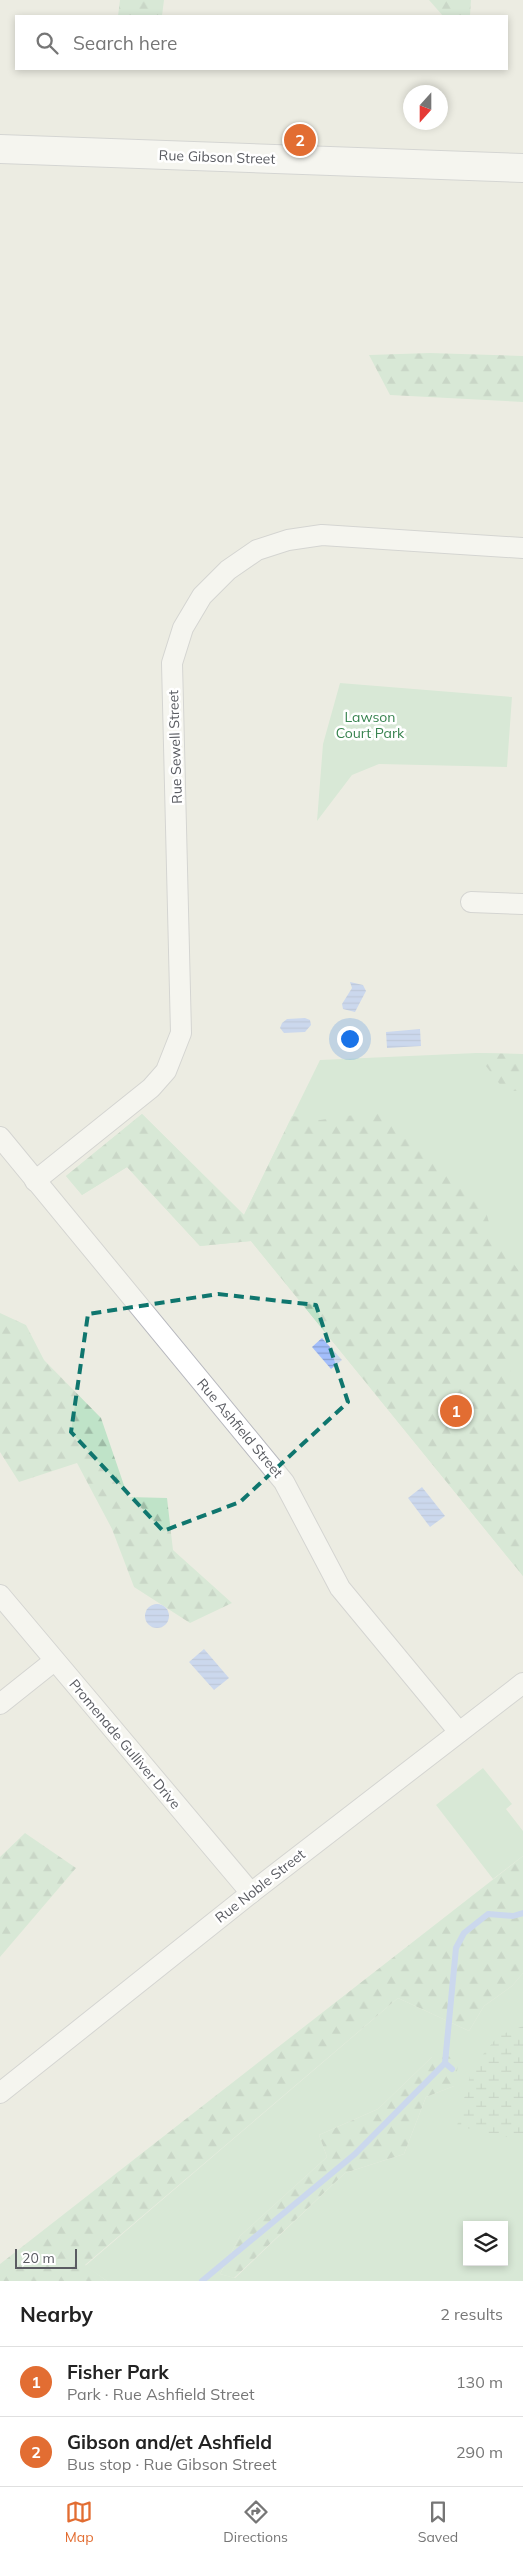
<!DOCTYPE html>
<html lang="en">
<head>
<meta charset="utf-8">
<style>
  body { margin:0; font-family:Mulish,sans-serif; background:#f6f6f6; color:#222 }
  .controls { position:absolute; right:15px; bottom:15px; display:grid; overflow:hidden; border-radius:0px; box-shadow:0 2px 8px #0003 }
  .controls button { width:45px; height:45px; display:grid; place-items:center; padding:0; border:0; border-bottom:1px solid #e0e0e0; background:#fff; color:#222; font:25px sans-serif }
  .compass { position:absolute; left:403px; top:85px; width:45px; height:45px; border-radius:50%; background:#fff; box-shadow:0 2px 8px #0003; rotate:201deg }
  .scale { position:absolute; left:15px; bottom:12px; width:62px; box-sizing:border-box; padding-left:5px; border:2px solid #5a5c62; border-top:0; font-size:14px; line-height:18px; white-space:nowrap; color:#5a5c62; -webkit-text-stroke:4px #fff; paint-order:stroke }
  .you { position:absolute; left:349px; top:1038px; width:18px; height:18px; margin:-12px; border:4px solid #fff; border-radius:50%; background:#1a73e8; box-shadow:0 0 0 8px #1a73e833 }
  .badge { display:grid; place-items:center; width:32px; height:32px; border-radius:50%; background:#e26d32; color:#fff; font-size:16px; font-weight:700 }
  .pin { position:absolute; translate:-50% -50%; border:2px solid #fff; box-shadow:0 1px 5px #0006 }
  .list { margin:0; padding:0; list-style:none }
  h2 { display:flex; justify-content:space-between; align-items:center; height:65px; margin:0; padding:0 20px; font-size:21px }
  h2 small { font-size:16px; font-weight:400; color:#767676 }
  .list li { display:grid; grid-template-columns:32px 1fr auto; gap:15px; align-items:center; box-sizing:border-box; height:70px; padding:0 20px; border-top:1px solid #e0e0e0 }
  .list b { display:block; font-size:19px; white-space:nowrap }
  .list p { margin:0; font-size:16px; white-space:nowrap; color:#767676 }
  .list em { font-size:16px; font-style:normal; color:#767676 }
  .icon { flex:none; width:28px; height:28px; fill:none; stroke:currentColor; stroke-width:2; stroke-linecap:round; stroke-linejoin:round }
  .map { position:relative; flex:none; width:523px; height:2281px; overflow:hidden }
  .search { position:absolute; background:#fff; box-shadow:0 2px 8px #0003; left:15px; right:15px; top:15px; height:55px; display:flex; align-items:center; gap:12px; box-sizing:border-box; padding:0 18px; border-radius:0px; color:#767676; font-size:19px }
  .sheet { height:205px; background:#fff }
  nav { display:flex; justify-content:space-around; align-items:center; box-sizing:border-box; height:70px; border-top:1px solid #e0e0e0; background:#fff; font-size:14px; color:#767676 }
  nav a { display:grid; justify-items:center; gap:2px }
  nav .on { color:#e26d32 }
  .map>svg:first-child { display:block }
</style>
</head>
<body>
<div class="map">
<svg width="523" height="2281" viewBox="0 0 523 2281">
  <defs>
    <pattern id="forest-firs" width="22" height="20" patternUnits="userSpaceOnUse" patternTransform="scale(1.25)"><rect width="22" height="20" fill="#bfe3c8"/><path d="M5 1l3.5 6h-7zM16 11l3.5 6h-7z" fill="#9ebba6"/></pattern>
    <pattern id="wetland-marsh" width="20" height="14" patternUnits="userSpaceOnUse" patternTransform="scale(1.25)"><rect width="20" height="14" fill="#bfe3c8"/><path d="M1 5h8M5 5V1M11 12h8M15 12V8" fill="none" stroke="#9ebba6"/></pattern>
    <pattern id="water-rules" width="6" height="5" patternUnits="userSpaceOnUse" patternTransform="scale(1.25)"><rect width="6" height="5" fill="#a3befb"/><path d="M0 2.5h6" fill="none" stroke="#889ecf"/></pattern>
  </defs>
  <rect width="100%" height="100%" fill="#ecece2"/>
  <!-- green -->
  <g fill="#bfe3c8" fill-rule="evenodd">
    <path d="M 340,683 L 512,697 L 507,767 L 379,764 L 352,775 L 317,821 L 323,744 Z"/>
    <path d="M 476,1053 L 523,1054 L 523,1576 L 251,1241 L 200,1246 L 127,1167 L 82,1195 L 66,1176 L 142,1114 L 244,1215 L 320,1060 Z"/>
    <path d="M 483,1768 L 512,1804 L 506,1809 L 523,1831 L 523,1856 L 493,1879 L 436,1805 Z"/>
    <path d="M 523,1973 L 523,2281 L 107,2281 L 85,2266 L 398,1998 L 469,2031 L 484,2006 L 512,1986 ZM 432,2057 L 454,2086 L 426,2097 L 404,2154 L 345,2173 L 235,2278 L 220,2274 L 240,2236 L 327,2157 L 319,2135 L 378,2109 ZM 467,2225 L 504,2225 L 504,2262 L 467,2262 Z"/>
  </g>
  <!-- forest -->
  <g fill="url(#forest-firs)">
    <path d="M 120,0 L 164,0 L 162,16 L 118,16 Z"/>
    <path d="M 429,0 L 471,0 L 470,16 L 443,16 Z"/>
    <path d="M 430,353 L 523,356 L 523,402 L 390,395 L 369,355 Z"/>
    <path d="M 476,1053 L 523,1054 L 523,1091 L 505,1091 Z"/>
    <path d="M 387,1110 L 462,1189 L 484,1205 L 492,1233 L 523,1277 L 523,1340 L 509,1367 L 523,1401 L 523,1576 L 251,1241 L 200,1246 L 127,1167 L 82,1195 L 66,1176 L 142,1114 L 244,1215 L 292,1116 L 320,1120 Z"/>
    <path d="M 0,1313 L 26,1325 L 44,1360 L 101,1418 L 128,1497 L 167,1498 L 173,1550 L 232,1603 L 190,1623 L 134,1587 L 112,1529 L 77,1463 L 19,1482 L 0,1452 Z"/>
    <path d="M 25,1833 L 76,1868 L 0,1957 L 0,1857 Z"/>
    <path d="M 523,1856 L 523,1973 L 512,1986 L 484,2006 L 469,2031 L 398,1998 L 85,2265 L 107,2281 L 0,2281 L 0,2264 Z"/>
    <path d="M 460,2056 L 454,2086 L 426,2097 L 404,2154 L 345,2173 L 234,2278 L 220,2274 L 240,2236 L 327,2157 L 319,2135 L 378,2109 L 432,2057 Z"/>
  </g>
  <!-- wetland -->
  <path fill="url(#wetland-marsh)" d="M 523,2026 L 523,2137 L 512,2138 L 457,2126 L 472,2068 L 498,2036 Z"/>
  <!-- water -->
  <g fill="url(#water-rules)">
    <path d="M 350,982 L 363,985 L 366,991 L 355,1012 L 343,1009 L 342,1004 L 352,988 Z"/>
    <path d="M 305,1018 L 310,1020 L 311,1025 L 305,1032 L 284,1033 L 280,1028 L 282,1023 L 287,1019 Z"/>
    <path d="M 420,1029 L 421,1046 L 387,1048 L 386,1032 Z"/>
    <path d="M 322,1338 L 342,1360 L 331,1369 L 312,1347 Z"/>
    <path d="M 422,1487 L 445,1516 L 430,1527 L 408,1498 Z"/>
    <circle cx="157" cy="1616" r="12"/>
    <path d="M 204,1649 L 229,1678 L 214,1690 L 189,1662 Z"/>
  </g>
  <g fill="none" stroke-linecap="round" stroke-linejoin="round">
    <!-- stream -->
    <g stroke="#a3befb" stroke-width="6">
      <path d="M 445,2063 L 452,2069"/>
      <path d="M 202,2281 L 355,2154 L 445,2063 L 456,1948 L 464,1933 L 488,1914 L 513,1916 L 523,1913"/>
    </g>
    <defs>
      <g id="minor">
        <path d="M 471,902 L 523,904"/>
        <path d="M 0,1137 L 284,1482 L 340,1588 L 459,1732"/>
        <path d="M 35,1181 L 151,1088 L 166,1071 L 181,1033 L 172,663 L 183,628 L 202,596 L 228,570 L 257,550 L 288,540 L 322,535 L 523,548"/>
        <path d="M 0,1595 L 251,1893"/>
        <path d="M 0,1704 L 54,1661"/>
        <path d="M 0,2093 L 251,1893 L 523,1683"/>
      </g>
      <path id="secondary" d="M 0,149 L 523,168"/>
    </defs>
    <!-- minor casing -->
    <use href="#minor" stroke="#b7b8be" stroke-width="22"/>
    <!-- secondary casing -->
    <use href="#secondary" stroke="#b7b9c0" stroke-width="30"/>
    <!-- minor -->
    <use href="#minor" stroke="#fff" stroke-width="20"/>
    <!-- secondary -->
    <use href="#secondary" stroke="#fff" stroke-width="28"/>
  </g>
  <!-- marked area -->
  <path d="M0 0H523V2281H0ZM 218,1294 L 316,1305 L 348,1402 L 240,1502 L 163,1531 L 71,1432 L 88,1314 Z" fill="#ecece2" fill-opacity=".55" fill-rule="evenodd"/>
  <path fill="none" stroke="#0f766e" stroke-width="4" stroke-dasharray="10 6" stroke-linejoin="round" d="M 218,1294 L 316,1305 L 348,1402 L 240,1502 L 163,1531 L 71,1432 L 88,1314 Z"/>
  <g text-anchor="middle" stroke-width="5" stroke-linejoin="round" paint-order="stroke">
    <!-- street labels -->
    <g font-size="14" fill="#5a5c62" stroke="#fff">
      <text transform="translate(217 157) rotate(2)" y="5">Rue Gibson Street</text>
      <text transform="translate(175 747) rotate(-92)" y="5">Rue Sewell Street</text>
      <text transform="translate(240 1428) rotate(50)" y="5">Rue Ashfield Street</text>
      <text transform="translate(125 1744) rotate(50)" y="5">Promenade Gulliver Drive</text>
      <text transform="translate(260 1886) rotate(-38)" y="5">Rue Noble Street</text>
    </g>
    <!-- park labels -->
    <g font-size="14" fill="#38834f" stroke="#fff">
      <text x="370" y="722">Lawson<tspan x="370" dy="16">Court Park</tspan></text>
    </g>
  </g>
</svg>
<div class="controls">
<button><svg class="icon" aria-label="layers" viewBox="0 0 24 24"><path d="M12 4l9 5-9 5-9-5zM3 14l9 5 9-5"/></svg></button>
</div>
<svg class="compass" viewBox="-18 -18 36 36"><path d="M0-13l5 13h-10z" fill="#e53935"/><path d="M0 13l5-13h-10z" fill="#767676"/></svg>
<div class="scale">20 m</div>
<div class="you"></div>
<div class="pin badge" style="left:456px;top:1411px">1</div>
<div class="pin badge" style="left:300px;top:140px">2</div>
<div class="search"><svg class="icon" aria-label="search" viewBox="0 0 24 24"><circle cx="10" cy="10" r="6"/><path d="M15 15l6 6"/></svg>Search here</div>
</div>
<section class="sheet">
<h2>Nearby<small>2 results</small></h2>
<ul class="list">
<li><span class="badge">1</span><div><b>Fisher Park</b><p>Park · Rue Ashfield Street</p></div><em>130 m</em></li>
<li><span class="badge">2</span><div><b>Gibson and/et Ashfield</b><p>Bus stop · Rue Gibson Street</p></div><em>290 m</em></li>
</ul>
</section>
<nav>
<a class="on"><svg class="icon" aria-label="map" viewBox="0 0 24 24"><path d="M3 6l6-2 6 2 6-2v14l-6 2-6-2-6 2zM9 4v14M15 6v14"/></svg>Map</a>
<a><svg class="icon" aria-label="directions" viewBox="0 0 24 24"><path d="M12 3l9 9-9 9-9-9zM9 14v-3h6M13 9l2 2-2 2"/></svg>Directions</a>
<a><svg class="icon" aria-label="saved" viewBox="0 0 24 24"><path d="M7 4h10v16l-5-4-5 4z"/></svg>Saved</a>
</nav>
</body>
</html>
